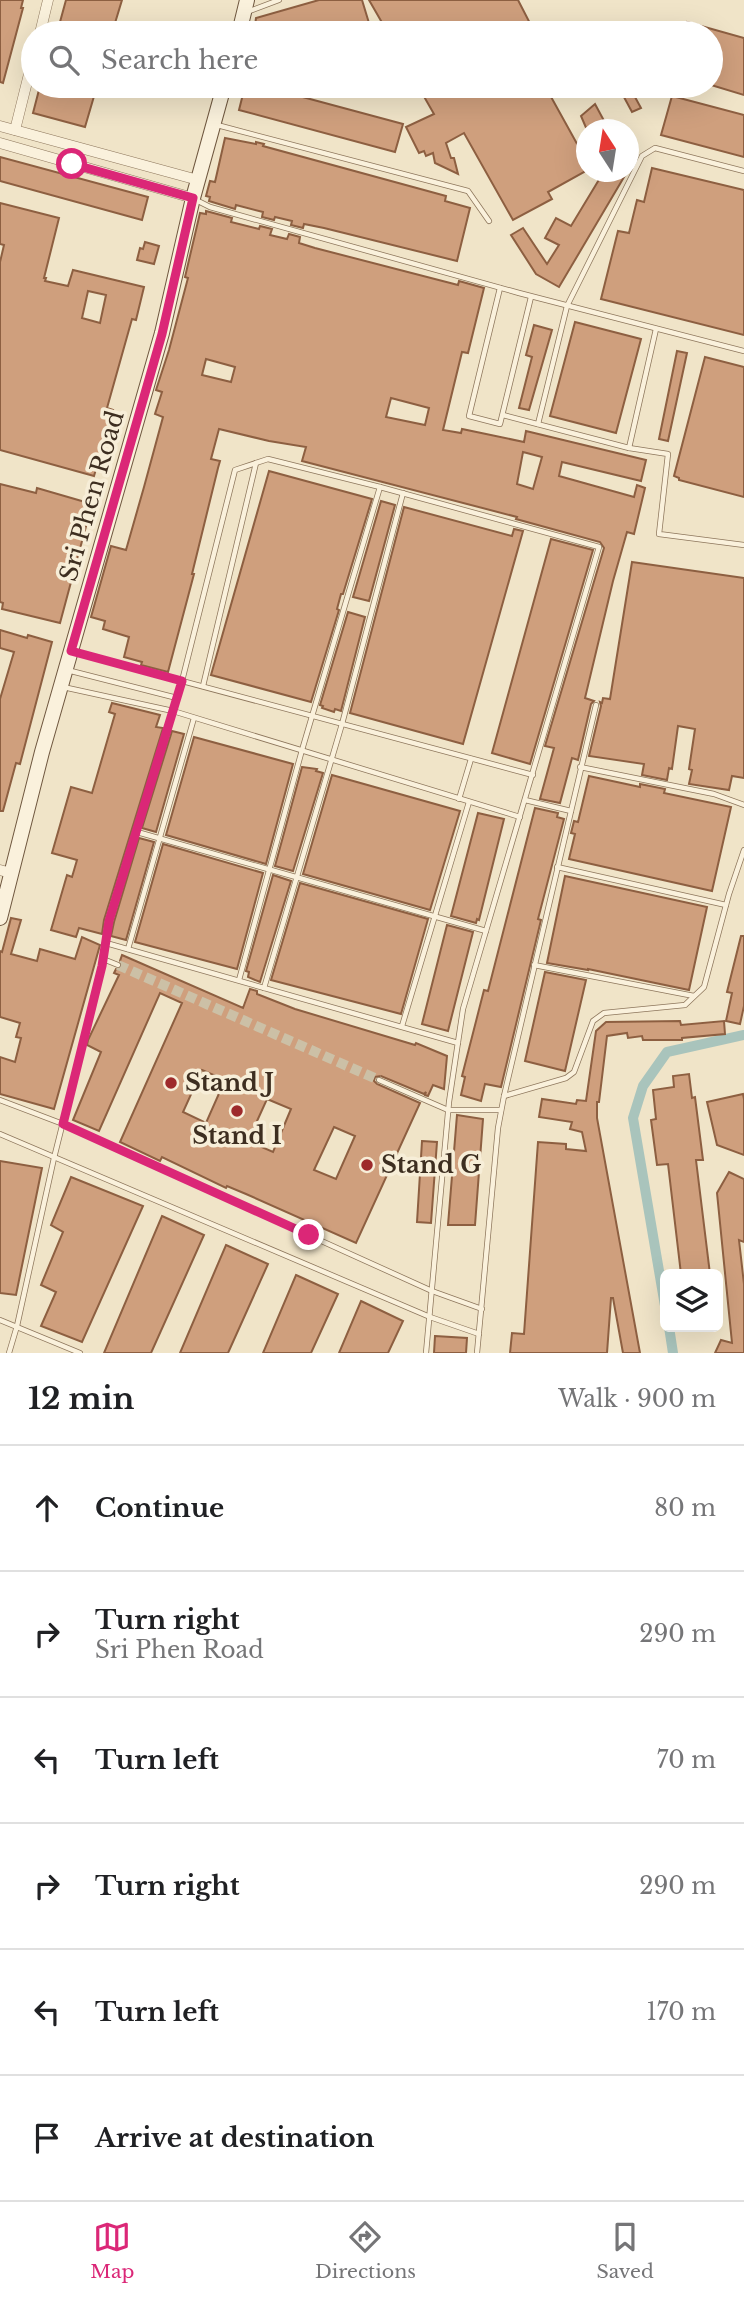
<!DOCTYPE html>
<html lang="en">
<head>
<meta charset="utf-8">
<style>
  body { margin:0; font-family:"Libre Baskerville",serif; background:#f6f6f6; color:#202124 }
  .controls { position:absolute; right:21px; bottom:21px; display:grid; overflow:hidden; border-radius:10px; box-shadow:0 7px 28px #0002 }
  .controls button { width:63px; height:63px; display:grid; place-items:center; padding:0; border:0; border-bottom:2px solid #e0e0e0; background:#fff; color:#202124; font:35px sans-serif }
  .compass { position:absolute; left:576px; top:119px; width:63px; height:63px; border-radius:50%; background:#fff; box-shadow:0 7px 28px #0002; rotate:348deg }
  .stop { position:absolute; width:21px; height:21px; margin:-16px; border:5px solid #db2777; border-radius:50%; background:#fff }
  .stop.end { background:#db2777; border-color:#fff; box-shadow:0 2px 7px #0008 }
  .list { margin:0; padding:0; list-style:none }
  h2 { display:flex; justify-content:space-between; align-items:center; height:91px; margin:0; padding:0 28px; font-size:30px }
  h2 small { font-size:23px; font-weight:400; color:#757577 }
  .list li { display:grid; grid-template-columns:46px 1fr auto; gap:21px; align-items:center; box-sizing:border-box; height:126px; padding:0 28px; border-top:2px solid #e0e0e0 }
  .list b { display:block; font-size:26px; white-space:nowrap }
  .list p { margin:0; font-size:23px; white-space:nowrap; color:#757577 }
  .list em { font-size:23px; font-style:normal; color:#757577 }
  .icon { flex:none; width:38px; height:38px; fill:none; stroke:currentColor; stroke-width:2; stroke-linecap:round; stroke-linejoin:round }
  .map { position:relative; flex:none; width:744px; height:1353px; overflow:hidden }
  .search { position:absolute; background:#fff; box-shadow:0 7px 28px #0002; left:21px; right:21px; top:21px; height:77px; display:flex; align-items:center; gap:18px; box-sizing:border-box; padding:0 24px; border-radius:38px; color:#757577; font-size:26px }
  .sheet { height:847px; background:#fff }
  nav { display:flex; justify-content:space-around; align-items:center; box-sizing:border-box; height:98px; border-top:2px solid #e0e0e0; background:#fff; font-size:19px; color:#757577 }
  nav a { display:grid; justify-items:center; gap:4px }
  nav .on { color:#db2777 }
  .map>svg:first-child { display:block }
</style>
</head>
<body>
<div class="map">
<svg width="744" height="1353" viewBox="0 0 744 1353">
  <rect width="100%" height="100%" fill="#f0e4c8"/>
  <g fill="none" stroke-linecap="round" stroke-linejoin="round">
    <!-- canal -->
    <g stroke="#a9c4bc" stroke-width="10">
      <path d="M 665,1306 L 633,1118 L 643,1086 L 667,1052 L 744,1035"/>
      <path d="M 669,1327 L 673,1353"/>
    </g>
  </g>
  <!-- building -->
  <g fill="#cf9f7d" stroke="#8d5f41" stroke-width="2" fill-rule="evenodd">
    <path d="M 0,0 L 23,0 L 21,8 L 23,8 L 3,83 L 0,82 Z"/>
    <path d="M 66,0 L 122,0 L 112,33 L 57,33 Z"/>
    <path d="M 319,0 L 362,0 L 372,33 L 254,33 L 256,18 Z"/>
    <path d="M 369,0 L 518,0 L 535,33 L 388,33 Z"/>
    <path d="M 687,22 L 744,38 L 744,95 L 711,85 L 711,33 L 684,33 Z"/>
    <path d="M 40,86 L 97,86 L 85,127 L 33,113 Z"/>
    <path d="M 418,86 L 545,86 L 586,160 L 586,171 L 548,192 L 552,199 L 513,220 L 464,133 L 446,143 L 451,158 L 454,158 L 458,174 L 435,163 L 433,153 L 426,156 L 424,151 L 419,153 L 406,127 L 434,114 Z"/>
    <path d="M 618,86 L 629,86 L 641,108 L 632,112 Z"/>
    <path d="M 244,90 L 261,95 L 262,91 L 283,96 L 284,92 L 403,124 L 395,152 L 239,110 Z"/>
    <path d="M 672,96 L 744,115 L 744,157 L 661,135 Z"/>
    <path d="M 595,104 L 609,130 L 587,130 L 581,116 Z"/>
    <path d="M 225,138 L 256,144 L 256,142 L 264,144 L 263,146 L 446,196 L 445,201 L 470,208 L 457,261 L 324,228 L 304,224 L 303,228 L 291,225 L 292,221 L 275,217 L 274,220 L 262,217 L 263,212 L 236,205 L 235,209 L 209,201 L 210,197 L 206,196 L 210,181 L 215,182 Z"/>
    <path d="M 0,157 L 148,197 L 142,220 L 0,181 Z"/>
    <path d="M 652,168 L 744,190 L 744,335 L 601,299 L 618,231 L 629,233 L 637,200 L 644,202 Z"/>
    <path d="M 608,172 L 627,172 L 559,287 L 536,274 L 511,235 L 523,228 L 547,264 L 559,245 L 545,238 L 556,218 L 571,226 L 600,178 L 609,174 Z"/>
    <path d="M 0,203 L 59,218 L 44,278 L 46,278 L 45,281 L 68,286 L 73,270 L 144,287 L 136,320 L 132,319 L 107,408 L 113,410 L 94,476 L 0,450 L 0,262 L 4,245 L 0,244 ZM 88,291 L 106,295 L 100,323 L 82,318 Z"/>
    <path d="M 206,211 L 232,218 L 231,222 L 259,229 L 260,226 L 272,229 L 270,235 L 287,239 L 289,234 L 300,237 L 299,243 L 315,248 L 458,285 L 459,281 L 484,288 L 468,353 L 462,352 L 443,430 L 461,433 L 462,429 L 524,442 L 526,431 L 646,460 L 641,481 L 562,462 L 559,476 L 634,497 L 637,485 L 645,488 L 634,534 L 627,532 L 613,581 L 585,698 L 594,701 L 591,704 L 578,760 L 572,758 L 560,803 L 540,799 L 554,748 L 545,746 L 604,548 L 600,542 L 516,519 L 517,517 L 302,461 L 306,447 L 269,441 L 219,429 L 211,459 L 220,461 L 218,468 L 192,574 L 194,574 L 168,672 L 141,665 L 142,662 L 124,657 L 129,637 L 103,629 L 105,621 L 91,617 L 111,546 L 126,550 L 144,487 L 163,417 L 155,414 L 162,392 L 156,390 L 169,350 L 188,278 L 185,277 L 200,213 L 206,214 ZM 206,359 L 235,367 L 231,382 L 202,375 ZM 391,398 L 429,408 L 425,425 L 386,417 ZM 523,452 L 542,457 L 533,489 L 517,484 Z"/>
    <path d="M 145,242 L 159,246 L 154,264 L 137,260 L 140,248 L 143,249 Z"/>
    <path d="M 575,322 L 641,339 L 616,433 L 550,416 Z"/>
    <path d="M 534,325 L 552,330 L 529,410 L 519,408 L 532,357 L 526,355 Z"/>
    <path d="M 677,351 L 687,353 L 668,441 L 659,439 Z"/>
    <path d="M 705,357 L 744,367 L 744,497 L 679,480 L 679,478 L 674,476 Z"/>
    <path d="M 269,471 L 372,499 L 343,594 L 341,594 L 337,609 L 339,610 L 311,702 L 211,675 Z"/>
    <path d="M 0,484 L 36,493 L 37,488 L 92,504 L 60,623 L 2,609 L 3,603 L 0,602 Z"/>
    <path d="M 381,501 L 395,505 L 369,601 L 353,597 Z"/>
    <path d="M 404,507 L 512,536 L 514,529 L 523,531 L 463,744 L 350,713 Z"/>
    <path d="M 551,539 L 593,550 L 530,764 L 492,753 Z"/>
    <path d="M 632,562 L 744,578 L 744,778 L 732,776 L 729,790 L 689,784 L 692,770 L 689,769 L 695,729 L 678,726 L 672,769 L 669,768 L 667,780 L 642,775 L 644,764 L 589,756 L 601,706 L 600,702 L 602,703 L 603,698 L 610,699 Z"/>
    <path d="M 348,612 L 365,617 L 341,711 L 335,709 L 334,712 L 322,708 L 323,706 L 320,705 Z"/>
    <path d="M 0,630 L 27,638 L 28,635 L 52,642 L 20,764 L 16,763 L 3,811 L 0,811 L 0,699 L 14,652 L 0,648 Z"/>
    <path d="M 112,703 L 160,715 L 156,727 L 163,728 L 104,920 L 102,934 L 79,928 L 76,937 L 51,930 L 67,875 L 72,877 L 77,860 L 52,853 L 71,787 L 92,793 L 115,714 L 109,712 Z"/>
    <path d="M 172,731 L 184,734 L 156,832 L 142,828 Z"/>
    <path d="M 194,737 L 293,764 L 266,864 L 166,835 Z"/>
    <path d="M 302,767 L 317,769 L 316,771 L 323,773 L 293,871 L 275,866 Z"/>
    <path d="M 332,775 L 460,811 L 430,910 L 303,874 Z"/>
    <path d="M 589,776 L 640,787 L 640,784 L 665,789 L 664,793 L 731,807 L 712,891 L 569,859 L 575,834 L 571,833 L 574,821 L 578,822 Z"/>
    <path d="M 535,808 L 558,813 L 557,817 L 564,819 L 538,919 L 541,920 L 501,1087 L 485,1084 L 481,1101 L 461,1095 L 465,1077 L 462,1076 L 484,990 L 488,991 Z"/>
    <path d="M 478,813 L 504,819 L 479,920 L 477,919 L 476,923 L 451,916 Z"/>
    <path d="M 139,838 L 154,842 L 126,940 L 111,936 L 114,922 Z"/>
    <path d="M 163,844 L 263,873 L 237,969 L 135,942 Z"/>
    <path d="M 273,875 L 291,881 L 260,982 L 248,977 L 249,972 L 246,971 Z"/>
    <path d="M 565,876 L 707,907 L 689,990 L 588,969 L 588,970 L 547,963 Z"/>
    <path d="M 300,883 L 428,919 L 401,1014 L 271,980 Z"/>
    <path d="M 11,918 L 21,920 L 11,954 L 37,961 L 40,949 L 75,959 L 82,937 L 100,945 L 54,1109 L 0,1094 L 0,1057 L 15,1062 L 21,1038 L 16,1037 L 20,1023 L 0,1017 L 0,951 L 2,952 Z"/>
    <path d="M 447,925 L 473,932 L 448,1031 L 422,1024 Z"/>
    <path d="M 741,936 L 744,936 L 744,1006 L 740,1024 L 726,1021 L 732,993 L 727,992 Z"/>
    <path d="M 122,955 L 243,1008 L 250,989 L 257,991 L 257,994 L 295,1009 L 415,1045 L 416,1043 L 447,1056 L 444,1089 L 433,1085 L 428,1096 L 425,1095 L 426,1092 L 424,1094 L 381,1076 L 375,1077 L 374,1081 L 377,1084 L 420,1103 L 356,1243 L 246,1194 L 227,1186 L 226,1188 L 162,1157 L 160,1161 L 120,1142 L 182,1003 L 160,993 L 99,1131 L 73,1120 L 101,1052 L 87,1045 L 88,1040 L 119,975 L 114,973 L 116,969 L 120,969 L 123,966 L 120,961 ZM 202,1070 L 225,1080 L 206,1123 L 183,1112 ZM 267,1099 L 291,1109 L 273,1152 L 248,1141 ZM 334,1127 L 355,1136 L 336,1179 L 314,1170 Z"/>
    <path d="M 545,972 L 586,980 L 565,1071 L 525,1061 Z"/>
    <path d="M 680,1021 L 681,1025 L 724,1021 L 725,1034 L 682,1038 L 682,1040 L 643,1040 L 642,1036 L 628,1038 L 627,1033 L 607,1036 L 599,1102 L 597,1102 L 597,1118 L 640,1353 L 623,1353 L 613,1298 L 611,1298 L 607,1353 L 510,1353 L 512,1333 L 524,1334 L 538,1142 L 566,1144 L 566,1149 L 586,1151 L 582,1132 L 570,1129 L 572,1122 L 539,1117 L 542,1099 L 576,1104 L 577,1100 L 586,1101 L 596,1031 L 606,1022 Z"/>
    <path d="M 689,1074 L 692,1098 L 695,1097 L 703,1160 L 696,1160 L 710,1274 L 681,1274 L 668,1164 L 657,1165 L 651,1120 L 656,1119 L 653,1090 L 674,1087 L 673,1076 Z"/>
    <path d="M 743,1094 L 744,1099 L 744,1155 L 717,1145 L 707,1102 Z"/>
    <path d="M 457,1115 L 483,1119 L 475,1225 L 448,1225 Z"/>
    <path d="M 422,1141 L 437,1142 L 431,1223 L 417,1222 Z"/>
    <path d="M 0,1161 L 42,1168 L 16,1295 L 0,1293 Z"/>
    <path d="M 729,1172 L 744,1179 L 744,1242 L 739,1240 L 744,1284 L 744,1353 L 715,1353 L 721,1340 L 732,1343 L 717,1193 Z"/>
    <path d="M 71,1177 L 143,1206 L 82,1342 L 41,1326 L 56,1292 L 41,1285 L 63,1232 L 51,1225 Z"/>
    <path d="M 162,1216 L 204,1235 L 151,1353 L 104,1353 Z"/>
    <path d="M 226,1245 L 268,1264 L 228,1353 L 180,1353 Z"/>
    <path d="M 296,1275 L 338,1294 L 311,1353 L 263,1353 Z"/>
    <path d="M 361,1301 L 403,1321 L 388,1353 L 339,1353 Z"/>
    <path d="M 435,1336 L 467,1338 L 466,1353 L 434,1353 Z"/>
  </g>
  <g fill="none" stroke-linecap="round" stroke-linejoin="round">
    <!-- minor-tunnel -->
    <path stroke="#ccc0a6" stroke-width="10" stroke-dasharray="10 5" stroke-linecap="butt" d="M 118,965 L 379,1080"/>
    <defs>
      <g id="service">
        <path d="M 247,12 L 279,0"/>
        <path d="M 217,125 L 468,191 L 489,221"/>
        <path d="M 196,200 L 210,207 L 519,293 L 744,351"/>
        <path d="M 500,288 L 469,416 L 500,424 L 531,297"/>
        <path d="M 503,415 L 629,448 L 656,329"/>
        <path d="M 538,424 L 567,306 L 642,156 L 655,148 L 744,171"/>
        <path d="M 629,448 L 668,454 L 659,534 L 744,545"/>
        <path d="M 74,652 L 533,775"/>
        <path d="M 67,670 L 177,698"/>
        <path d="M 203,686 L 256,463"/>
        <path d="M 63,687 L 173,711 L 520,817"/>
        <path d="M 580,767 L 714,794 L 744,805"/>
        <path d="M 459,799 L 471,759"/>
        <path d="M 525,800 L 571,811"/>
        <path d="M 137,832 L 486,931"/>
        <path d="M 557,867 L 726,905"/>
        <path d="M 106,943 L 458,1043"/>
        <path d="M 128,949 L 194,718"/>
        <path d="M 103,959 L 118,965"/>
        <path d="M 534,965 L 694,996"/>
        <path d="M 239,980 L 302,750 L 380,487"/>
        <path d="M 264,988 L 342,724 L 403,493"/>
        <path d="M 402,1026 L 469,802"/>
        <path d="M 379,1080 L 448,1110 L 501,1110"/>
        <path d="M 504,1096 L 566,1078 L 574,1072 L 593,1021 L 604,1013 L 685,1005 L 704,987 L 729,894 L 744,850"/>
        <path d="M 0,1100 L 63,1124 L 432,1291 L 482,1309"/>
        <path d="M 0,1134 L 430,1317 L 479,1334"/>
        <path d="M 0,1320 L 80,1353"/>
        <path d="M 9,1353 L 17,1326 L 54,1158 L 102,966 L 109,921 L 182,681 L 235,470 L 268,459 L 380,487 L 599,547 L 463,1009 L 449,1102 L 426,1353"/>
        <path d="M 477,1353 L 498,1128 L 504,1096 L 596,705"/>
      </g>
      <g id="minor">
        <path d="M 40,33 L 48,0"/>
        <path d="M 0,126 L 198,180"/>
        <path d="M 15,130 L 33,58"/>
        <path d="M 0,143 L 193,198"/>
        <path d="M 0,870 L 11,873"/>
      </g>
      <g id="secondary">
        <path d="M 239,33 L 247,0"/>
        <path d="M 0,918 L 42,752 L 162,333 L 193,198 L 224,86"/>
      </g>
    </defs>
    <!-- service casing -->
    <use href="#service" stroke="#8d765c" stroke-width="6"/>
    <!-- minor casing -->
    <use href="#minor" stroke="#8d765c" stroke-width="11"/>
    <!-- secondary casing -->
    <use href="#secondary" stroke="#6f573f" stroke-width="16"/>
    <!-- service -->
    <use href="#service" stroke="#faf1dc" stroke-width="4.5"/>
    <!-- minor -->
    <use href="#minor" stroke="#faf1dc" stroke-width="10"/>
    <!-- secondary -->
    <use href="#secondary" stroke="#faf1dc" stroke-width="14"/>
  </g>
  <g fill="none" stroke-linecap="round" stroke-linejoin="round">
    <!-- route -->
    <path stroke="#db2777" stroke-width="9" d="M 72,164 L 193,198 L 162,334 L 71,651 L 182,681 L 109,921 L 102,966 L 63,1124 L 309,1235"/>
  </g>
  <!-- markers -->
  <g fill="#9e2a2b" stroke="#f7eed8" stroke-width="2.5">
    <circle cx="171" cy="1083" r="7"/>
    <circle cx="237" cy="1111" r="7"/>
    <circle cx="367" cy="1165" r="7"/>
  </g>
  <g text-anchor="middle" stroke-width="7" stroke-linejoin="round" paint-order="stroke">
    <!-- street labels -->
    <g font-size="24" fill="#3d2e20" stroke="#f7eed8">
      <text transform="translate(92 496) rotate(-74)" y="8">Sri Phen Road</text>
    </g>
    <!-- poi labels -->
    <g font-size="24" font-weight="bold" fill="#3d2e20" stroke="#f7eed8" text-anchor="start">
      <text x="185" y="1091">Stand J</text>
      <text x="237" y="1144" text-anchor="middle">Stand I</text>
      <text x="381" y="1173">Stand G</text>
    </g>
  </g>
</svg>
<div class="controls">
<button><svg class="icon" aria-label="layers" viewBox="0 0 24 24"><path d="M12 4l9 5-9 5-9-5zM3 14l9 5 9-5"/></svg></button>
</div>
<svg class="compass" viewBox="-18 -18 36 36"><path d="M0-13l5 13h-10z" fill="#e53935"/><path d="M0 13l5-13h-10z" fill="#757577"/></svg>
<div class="stop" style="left:72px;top:164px"></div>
<div class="stop end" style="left:309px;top:1235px"></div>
<div class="search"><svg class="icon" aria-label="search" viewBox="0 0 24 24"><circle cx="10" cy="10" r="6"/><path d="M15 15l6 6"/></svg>Search here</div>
</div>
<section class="sheet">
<h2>12 min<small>Walk · 900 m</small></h2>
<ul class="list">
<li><svg class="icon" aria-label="ahead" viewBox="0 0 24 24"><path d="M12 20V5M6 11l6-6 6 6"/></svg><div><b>Continue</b></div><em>80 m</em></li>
<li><svg class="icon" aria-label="right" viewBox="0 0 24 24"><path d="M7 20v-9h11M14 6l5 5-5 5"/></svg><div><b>Turn right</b><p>Sri Phen Road</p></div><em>290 m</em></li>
<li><svg class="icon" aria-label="left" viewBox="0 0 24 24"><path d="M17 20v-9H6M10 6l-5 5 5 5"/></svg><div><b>Turn left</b></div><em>70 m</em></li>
<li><svg class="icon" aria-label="right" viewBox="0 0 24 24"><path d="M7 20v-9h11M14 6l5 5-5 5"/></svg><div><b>Turn right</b></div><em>290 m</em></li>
<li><svg class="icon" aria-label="left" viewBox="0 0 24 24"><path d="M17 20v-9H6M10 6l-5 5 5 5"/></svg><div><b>Turn left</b></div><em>170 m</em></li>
<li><svg class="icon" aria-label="arrive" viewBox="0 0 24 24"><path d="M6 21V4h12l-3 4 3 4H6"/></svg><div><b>Arrive at destination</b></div></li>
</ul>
</section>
<nav>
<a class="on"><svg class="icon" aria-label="map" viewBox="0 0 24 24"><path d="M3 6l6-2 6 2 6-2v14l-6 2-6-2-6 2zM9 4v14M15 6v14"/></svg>Map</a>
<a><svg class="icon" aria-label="directions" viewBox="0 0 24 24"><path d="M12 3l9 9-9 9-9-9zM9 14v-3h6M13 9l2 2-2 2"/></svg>Directions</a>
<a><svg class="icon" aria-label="saved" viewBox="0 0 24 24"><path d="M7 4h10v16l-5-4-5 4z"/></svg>Saved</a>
</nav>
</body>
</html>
